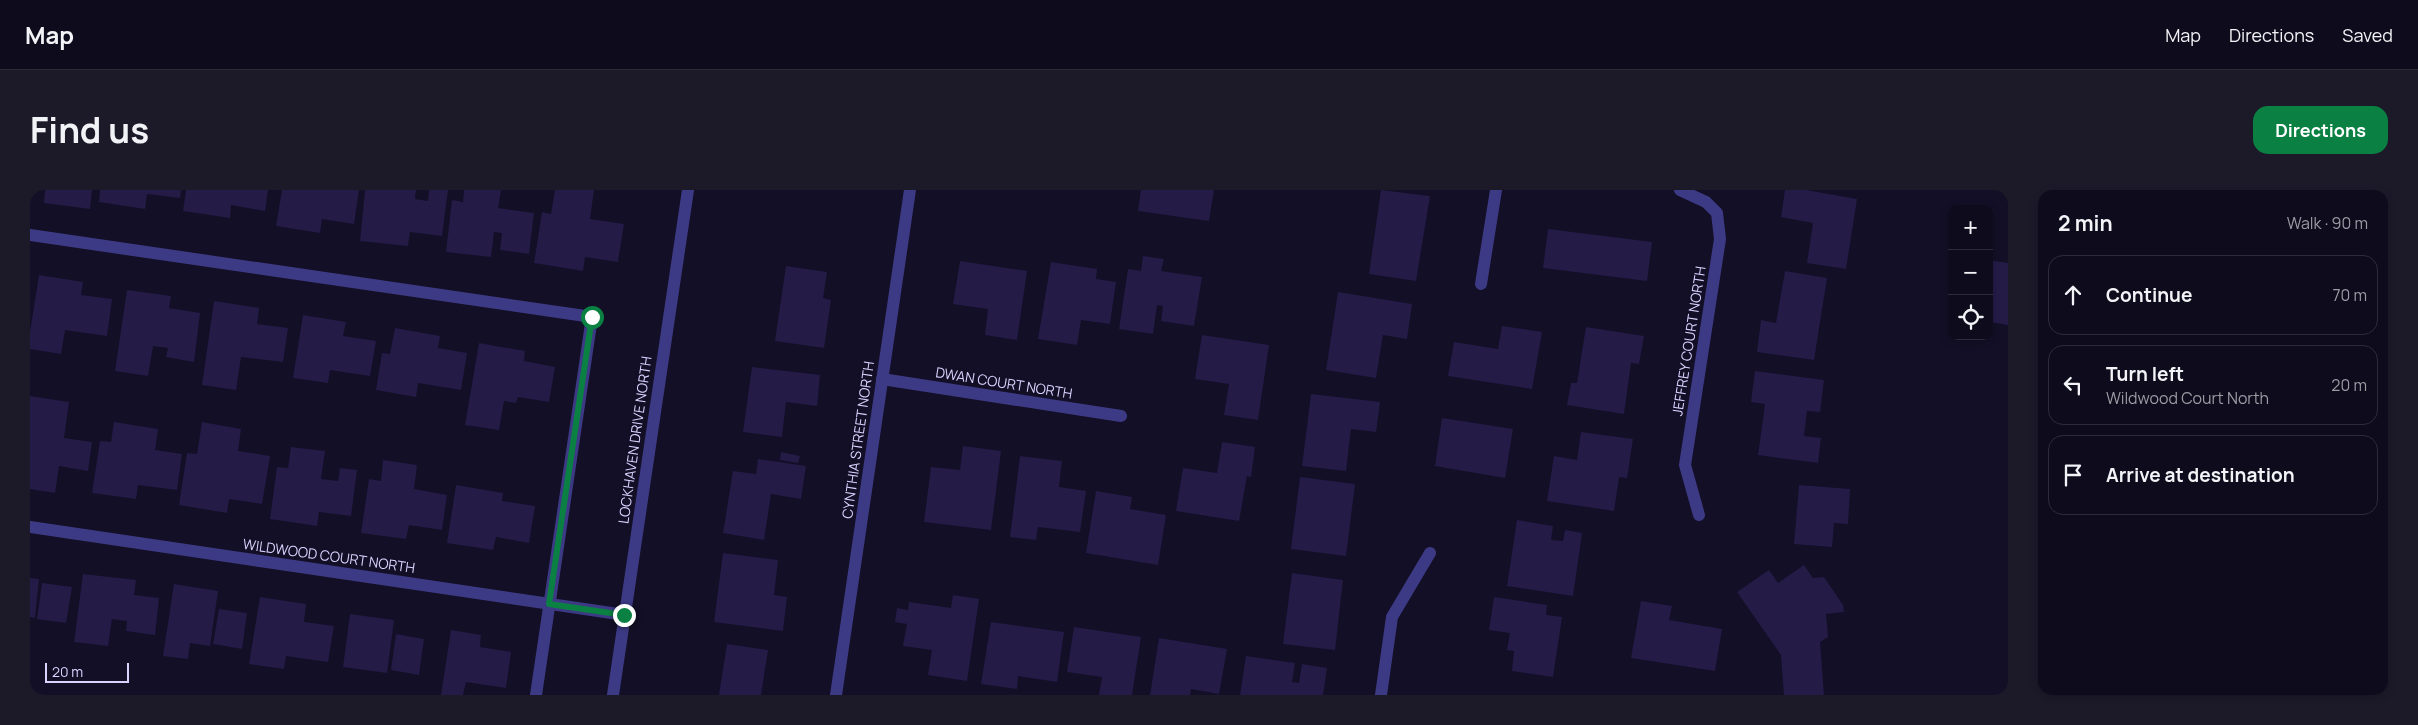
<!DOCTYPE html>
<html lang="en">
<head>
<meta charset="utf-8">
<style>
  body { margin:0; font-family:Manrope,sans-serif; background:#1c1929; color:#f1f3f6 }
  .controls { position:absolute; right:15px; top:15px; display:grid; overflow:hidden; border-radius:10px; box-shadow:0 2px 8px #0003 }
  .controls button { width:45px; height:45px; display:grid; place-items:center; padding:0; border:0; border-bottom:1px solid #2e2b3b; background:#0e0b1c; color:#f1f3f6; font:25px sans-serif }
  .scale { position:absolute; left:15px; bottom:12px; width:84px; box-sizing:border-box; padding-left:5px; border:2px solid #d9d4ff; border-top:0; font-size:14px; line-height:18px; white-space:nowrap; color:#d9d4ff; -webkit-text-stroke:4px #130f26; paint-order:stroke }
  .stop { position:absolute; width:15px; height:15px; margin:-11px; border:4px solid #0b8043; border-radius:50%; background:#fff }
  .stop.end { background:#0b8043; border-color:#fff; box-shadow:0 1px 5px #0008 }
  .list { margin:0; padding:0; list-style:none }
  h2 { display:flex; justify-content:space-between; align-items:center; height:65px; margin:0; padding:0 20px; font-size:21px }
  h2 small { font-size:16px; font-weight:400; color:#9b9ba3 }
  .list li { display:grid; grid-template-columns:32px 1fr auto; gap:15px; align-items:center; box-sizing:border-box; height:80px; margin:0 10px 10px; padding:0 10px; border:1px solid #2e2b3b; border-radius:15px }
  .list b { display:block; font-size:19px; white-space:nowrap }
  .list p { margin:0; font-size:16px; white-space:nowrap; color:#9b9ba3 }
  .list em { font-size:16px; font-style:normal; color:#9b9ba3 }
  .icon { flex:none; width:28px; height:28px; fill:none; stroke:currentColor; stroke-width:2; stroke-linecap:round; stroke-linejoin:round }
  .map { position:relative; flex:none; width:1978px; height:505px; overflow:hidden; border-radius:15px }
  header { display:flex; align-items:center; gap:30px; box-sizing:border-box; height:70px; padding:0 25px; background:#0e0b1c; border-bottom:1px solid #2e2b3b }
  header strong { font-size:24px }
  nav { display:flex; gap:28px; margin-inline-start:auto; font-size:18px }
  .intro { display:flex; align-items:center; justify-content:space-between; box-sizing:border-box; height:120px; padding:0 30px }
  h1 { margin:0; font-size:35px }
  .button { padding:12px 22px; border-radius:15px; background:#0b8043; color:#fff; font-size:18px; font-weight:700 }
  main { display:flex; gap:30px; padding:0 30px }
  aside { flex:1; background:#0e0b1c; border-radius:15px; box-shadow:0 2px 8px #0003 }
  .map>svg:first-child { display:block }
</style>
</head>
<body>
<header>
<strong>Map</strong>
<nav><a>Map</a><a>Directions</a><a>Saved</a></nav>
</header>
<div class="intro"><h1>Find us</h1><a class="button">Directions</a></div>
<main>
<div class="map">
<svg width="1978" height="505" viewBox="0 0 1978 505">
  <rect width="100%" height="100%" fill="#130f26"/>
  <!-- building -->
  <g fill="#241b47">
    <path d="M 15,0 L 62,0 L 60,19 L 14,13 Z"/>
    <path d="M 70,0 L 151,0 L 150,8 L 117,4 L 115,19 L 69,12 Z"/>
    <path d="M 156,0 L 238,0 L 235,21 L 201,15 L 200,28 L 153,21 Z"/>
    <path d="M 252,0 L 329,0 L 324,34 L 292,29 L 290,43 L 246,36 Z"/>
    <path d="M 335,0 L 386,0 L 385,9 L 398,11 L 399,0 L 418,0 L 412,46 L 380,42 L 378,56 L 330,51 Z"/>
    <path d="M 434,0 L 471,0 L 468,18 L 504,23 L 499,64 L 470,60 L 472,43 L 464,42 L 461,67 L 416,62 L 422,10 L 433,12 Z"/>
    <path d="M 525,0 L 564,0 L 560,29 L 594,34 L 588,72 L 555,67 L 553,81 L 504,73 L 512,22 L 521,24 Z"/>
    <path d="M 1111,0 L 1184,0 L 1179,31 L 1108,21 Z"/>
    <path d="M 1351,0 L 1400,6 L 1386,91 L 1339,84 Z"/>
    <path d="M 1755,0 L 1776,0 L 1827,9 L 1816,79 L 1777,73 L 1783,33 L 1751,27 Z"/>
    <path d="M 1518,39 L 1622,52 L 1617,91 L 1513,78 Z"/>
    <path d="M 1113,66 L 1134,69 L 1131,81 L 1172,87 L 1164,136 L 1131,131 L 1133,116 L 1127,115 L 1123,144 L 1089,139 L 1098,79 L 1111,81 Z"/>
    <path d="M 1959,70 L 1978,73 L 1978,135 L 1959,132 Z"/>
    <path d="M 930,71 L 997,81 L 987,150 L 955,145 L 958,119 L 923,114 Z"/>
    <path d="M 1021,72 L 1067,79 L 1066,89 L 1086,92 L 1080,134 L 1051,130 L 1047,155 L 1008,149 Z"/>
    <path d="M 756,76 L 797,82 L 793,108 L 801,110 L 794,158 L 745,151 Z"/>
    <path d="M 1755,81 L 1797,88 L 1784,170 L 1727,162 L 1731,130 L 1746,133 Z"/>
    <path d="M 9,85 L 53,92 L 51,105 L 82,109 L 77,146 L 35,140 L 31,164 L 0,159 L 0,142 Z"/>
    <path d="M 97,100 L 141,106 L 139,118 L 170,123 L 164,172 L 136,167 L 138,158 L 123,156 L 118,186 L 85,181 Z"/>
    <path d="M 1308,102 L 1382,114 L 1377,149 L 1353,145 L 1346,188 L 1296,180 Z"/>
    <path d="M 184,111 L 229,118 L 227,134 L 258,138 L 253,172 L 211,167 L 206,200 L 172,195 Z"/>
    <path d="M 273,125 L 316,132 L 313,146 L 346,151 L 340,186 L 300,180 L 298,193 L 263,188 Z"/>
    <path d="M 1472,136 L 1512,142 L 1502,199 L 1418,186 L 1424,152 L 1468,159 Z"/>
    <path d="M 1556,137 L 1614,146 L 1609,174 L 1601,173 L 1594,224 L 1537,215 L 1541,193 L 1547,193 Z"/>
    <path d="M 365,138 L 410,146 L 408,158 L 437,163 L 431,200 L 388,193 L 386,207 L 346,200 L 352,163 L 360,164 Z"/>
    <path d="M 1172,145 L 1239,155 L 1228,230 L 1194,225 L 1199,194 L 1165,189 Z"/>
    <path d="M 449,153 L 495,161 L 494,171 L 525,177 L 519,212 L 488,207 L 486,213 L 474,211 L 469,240 L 435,235 Z"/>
    <path d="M 722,177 L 790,185 L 787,216 L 756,212 L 752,247 L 713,242 Z"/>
    <path d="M 1725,181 L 1794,190 L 1790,222 L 1777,221 L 1774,246 L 1791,248 L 1788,273 L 1728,265 L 1735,214 L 1721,212 Z"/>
    <path d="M 1281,204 L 1350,212 L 1346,242 L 1321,239 L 1316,281 L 1272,276 Z"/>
    <path d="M 0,206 L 39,212 L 34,248 L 62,252 L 58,281 L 29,276 L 25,303 L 0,299 Z"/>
    <path d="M 1412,228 L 1483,239 L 1475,288 L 1405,276 Z"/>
    <path d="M 84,232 L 128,239 L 125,260 L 152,264 L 147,300 L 108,295 L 106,309 L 62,303 L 70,251 L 81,252 Z"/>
    <path d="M 172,232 L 211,239 L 208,261 L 240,266 L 232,314 L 199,309 L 197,323 L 149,315 L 157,263 L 167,264 Z"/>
    <path d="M 1551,242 L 1603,249 L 1597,288 L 1589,287 L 1584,321 L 1517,311 L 1524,266 L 1547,270 Z"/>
    <path d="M 1192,252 L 1225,257 L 1221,287 L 1217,286 L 1209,331 L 1146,321 L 1153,278 L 1187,283 Z"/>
    <path d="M 933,256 L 971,261 L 961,340 L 894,332 L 901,277 L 930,280 Z"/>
    <path d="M 261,257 L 295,261 L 291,289 L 308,291 L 310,278 L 327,280 L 321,326 L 289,322 L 287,336 L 240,329 L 247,277 L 258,278 Z"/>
    <path d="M 751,262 L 770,266 L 768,273 L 750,270 Z"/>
    <path d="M 990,266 L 1032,271 L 1029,297 L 1056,301 L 1050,342 L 1008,337 L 1006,350 L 980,347 Z"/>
    <path d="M 728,269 L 776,276 L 771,309 L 741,304 L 734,350 L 693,343 L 703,281 L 726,284 Z"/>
    <path d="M 353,270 L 387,275 L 384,299 L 417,305 L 412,340 L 379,335 L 376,349 L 331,343 L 339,289 L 351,291 Z"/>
    <path d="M 1270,287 L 1325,294 L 1316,366 L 1261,359 Z"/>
    <path d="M 426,295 L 473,303 L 472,311 L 505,316 L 499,353 L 466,347 L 463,360 L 417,353 Z"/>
    <path d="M 1769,295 L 1820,299 L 1818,334 L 1804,333 L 1802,357 L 1764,354 Z"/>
    <path d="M 1066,301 L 1102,307 L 1100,319 L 1136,325 L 1128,375 L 1056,363 Z"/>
    <path d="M 1487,330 L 1523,336 L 1521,350 L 1533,351 L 1535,340 L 1552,343 L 1543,406 L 1477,396 Z"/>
    <path d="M 693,363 L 748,370 L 744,405 L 757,407 L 753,441 L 684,432 Z"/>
    <path d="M 1774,375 L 1783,388 L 1794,387 L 1813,415 L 1814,422 L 1796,424 L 1798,447 L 1790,452 L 1794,505 L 1754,505 L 1751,465 L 1707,402 L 1739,380 L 1748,393 Z"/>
    <path d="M 1262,383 L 1313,390 L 1305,460 L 1253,454 Z"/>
    <path d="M 53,384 L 106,390 L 104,405 L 129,408 L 125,445 L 96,441 L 97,431 L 82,429 L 78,456 L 44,452 Z"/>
    <path d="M 0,388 L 9,389 L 5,428 L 0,427 Z"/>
    <path d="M 12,393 L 42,397 L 36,433 L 7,429 Z"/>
    <path d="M 144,394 L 188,401 L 180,456 L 160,453 L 158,469 L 133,466 Z"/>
    <path d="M 923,405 L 949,409 L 937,491 L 898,485 L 902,460 L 873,456 L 877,434 L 865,432 L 867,418 L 878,420 L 879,412 L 921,418 Z"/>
    <path d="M 230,407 L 276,414 L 274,432 L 304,436 L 298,472 L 256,466 L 254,479 L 219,474 Z"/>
    <path d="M 1464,407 L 1517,415 L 1516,425 L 1532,427 L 1523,487 L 1482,481 L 1484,461 L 1477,460 L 1480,443 L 1459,440 Z"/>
    <path d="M 1611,411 L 1642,416 L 1639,430 L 1692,439 L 1685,481 L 1601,468 Z"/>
    <path d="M 189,419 L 217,423 L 212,459 L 183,454 Z"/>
    <path d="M 320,424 L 364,430 L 357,483 L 313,477 Z"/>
    <path d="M 961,432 L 1034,442 L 1027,492 L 988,486 L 987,499 L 951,494 Z"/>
    <path d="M 1044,437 L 1111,447 L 1102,505 L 1069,505 L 1072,487 L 1037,482 Z"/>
    <path d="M 421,440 L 451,445 L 450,457 L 481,462 L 476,498 L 436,492 L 433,505 L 411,505 Z"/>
    <path d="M 366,444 L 394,449 L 389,485 L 361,480 Z"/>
    <path d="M 1129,448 L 1197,459 L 1189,504 L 1161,499 L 1160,505 L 1120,505 Z"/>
    <path d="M 697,454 L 738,460 L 731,505 L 689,505 Z"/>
    <path d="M 1216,466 L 1265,473 L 1262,492 L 1269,493 L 1272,474 L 1297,478 L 1293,505 L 1210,505 Z"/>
  </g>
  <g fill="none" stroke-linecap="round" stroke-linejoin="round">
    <!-- minor -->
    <g stroke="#3d3a85" stroke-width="12">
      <path d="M 1650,0 L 1676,12 L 1687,23 L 1690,49 L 1655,275 L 1669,325"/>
      <path d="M 0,45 L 562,127 L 506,505"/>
      <path d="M 1451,94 L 1466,0"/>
      <path d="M 852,189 L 1091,226"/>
      <path d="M 0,337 L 595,425"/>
      <path d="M 806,505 L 880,0"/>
      <path d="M 1351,505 L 1362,427 L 1400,363"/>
    </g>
    <!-- tertiary -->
    <path stroke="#3d3a85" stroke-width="12" d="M 583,505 L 658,0"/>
  </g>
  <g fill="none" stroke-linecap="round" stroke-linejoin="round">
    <!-- route -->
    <path stroke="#0b8043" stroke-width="6" d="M 562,127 L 519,414 L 594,425"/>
  </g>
  <g text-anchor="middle" stroke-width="5" stroke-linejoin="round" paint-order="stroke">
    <!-- street labels -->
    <g font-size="14" fill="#d9d4ff" stroke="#130f26">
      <text transform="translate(1659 151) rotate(-81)" y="5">JEFFREY COURT NORTH</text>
      <text transform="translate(974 193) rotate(9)" y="5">DWAN COURT NORTH</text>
      <text transform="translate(605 250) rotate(-82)" y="5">LOCKHAVEN DRIVE NORTH</text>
      <text transform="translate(828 250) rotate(-82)" y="5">CYNTHIA STREET NORTH</text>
      <text transform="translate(299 366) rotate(8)" y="5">WILDWOOD COURT NORTH</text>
    </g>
  </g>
</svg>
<div class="controls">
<button>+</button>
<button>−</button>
<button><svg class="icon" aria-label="locate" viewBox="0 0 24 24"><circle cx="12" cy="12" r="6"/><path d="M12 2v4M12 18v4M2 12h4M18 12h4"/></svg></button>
</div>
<div class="scale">20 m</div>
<div class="stop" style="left:562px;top:127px"></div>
<div class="stop end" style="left:594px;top:425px"></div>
</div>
<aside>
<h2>2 min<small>Walk · 90 m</small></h2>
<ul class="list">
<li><svg class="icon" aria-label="ahead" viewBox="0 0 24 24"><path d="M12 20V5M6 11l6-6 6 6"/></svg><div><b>Continue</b></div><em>70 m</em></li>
<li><svg class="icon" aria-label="left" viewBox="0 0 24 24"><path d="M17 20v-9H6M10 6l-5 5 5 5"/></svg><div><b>Turn left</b><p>Wildwood Court North</p></div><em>20 m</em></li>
<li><svg class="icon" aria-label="arrive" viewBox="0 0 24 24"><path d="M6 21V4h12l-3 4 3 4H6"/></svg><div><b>Arrive at destination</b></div></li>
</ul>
</aside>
</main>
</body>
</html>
